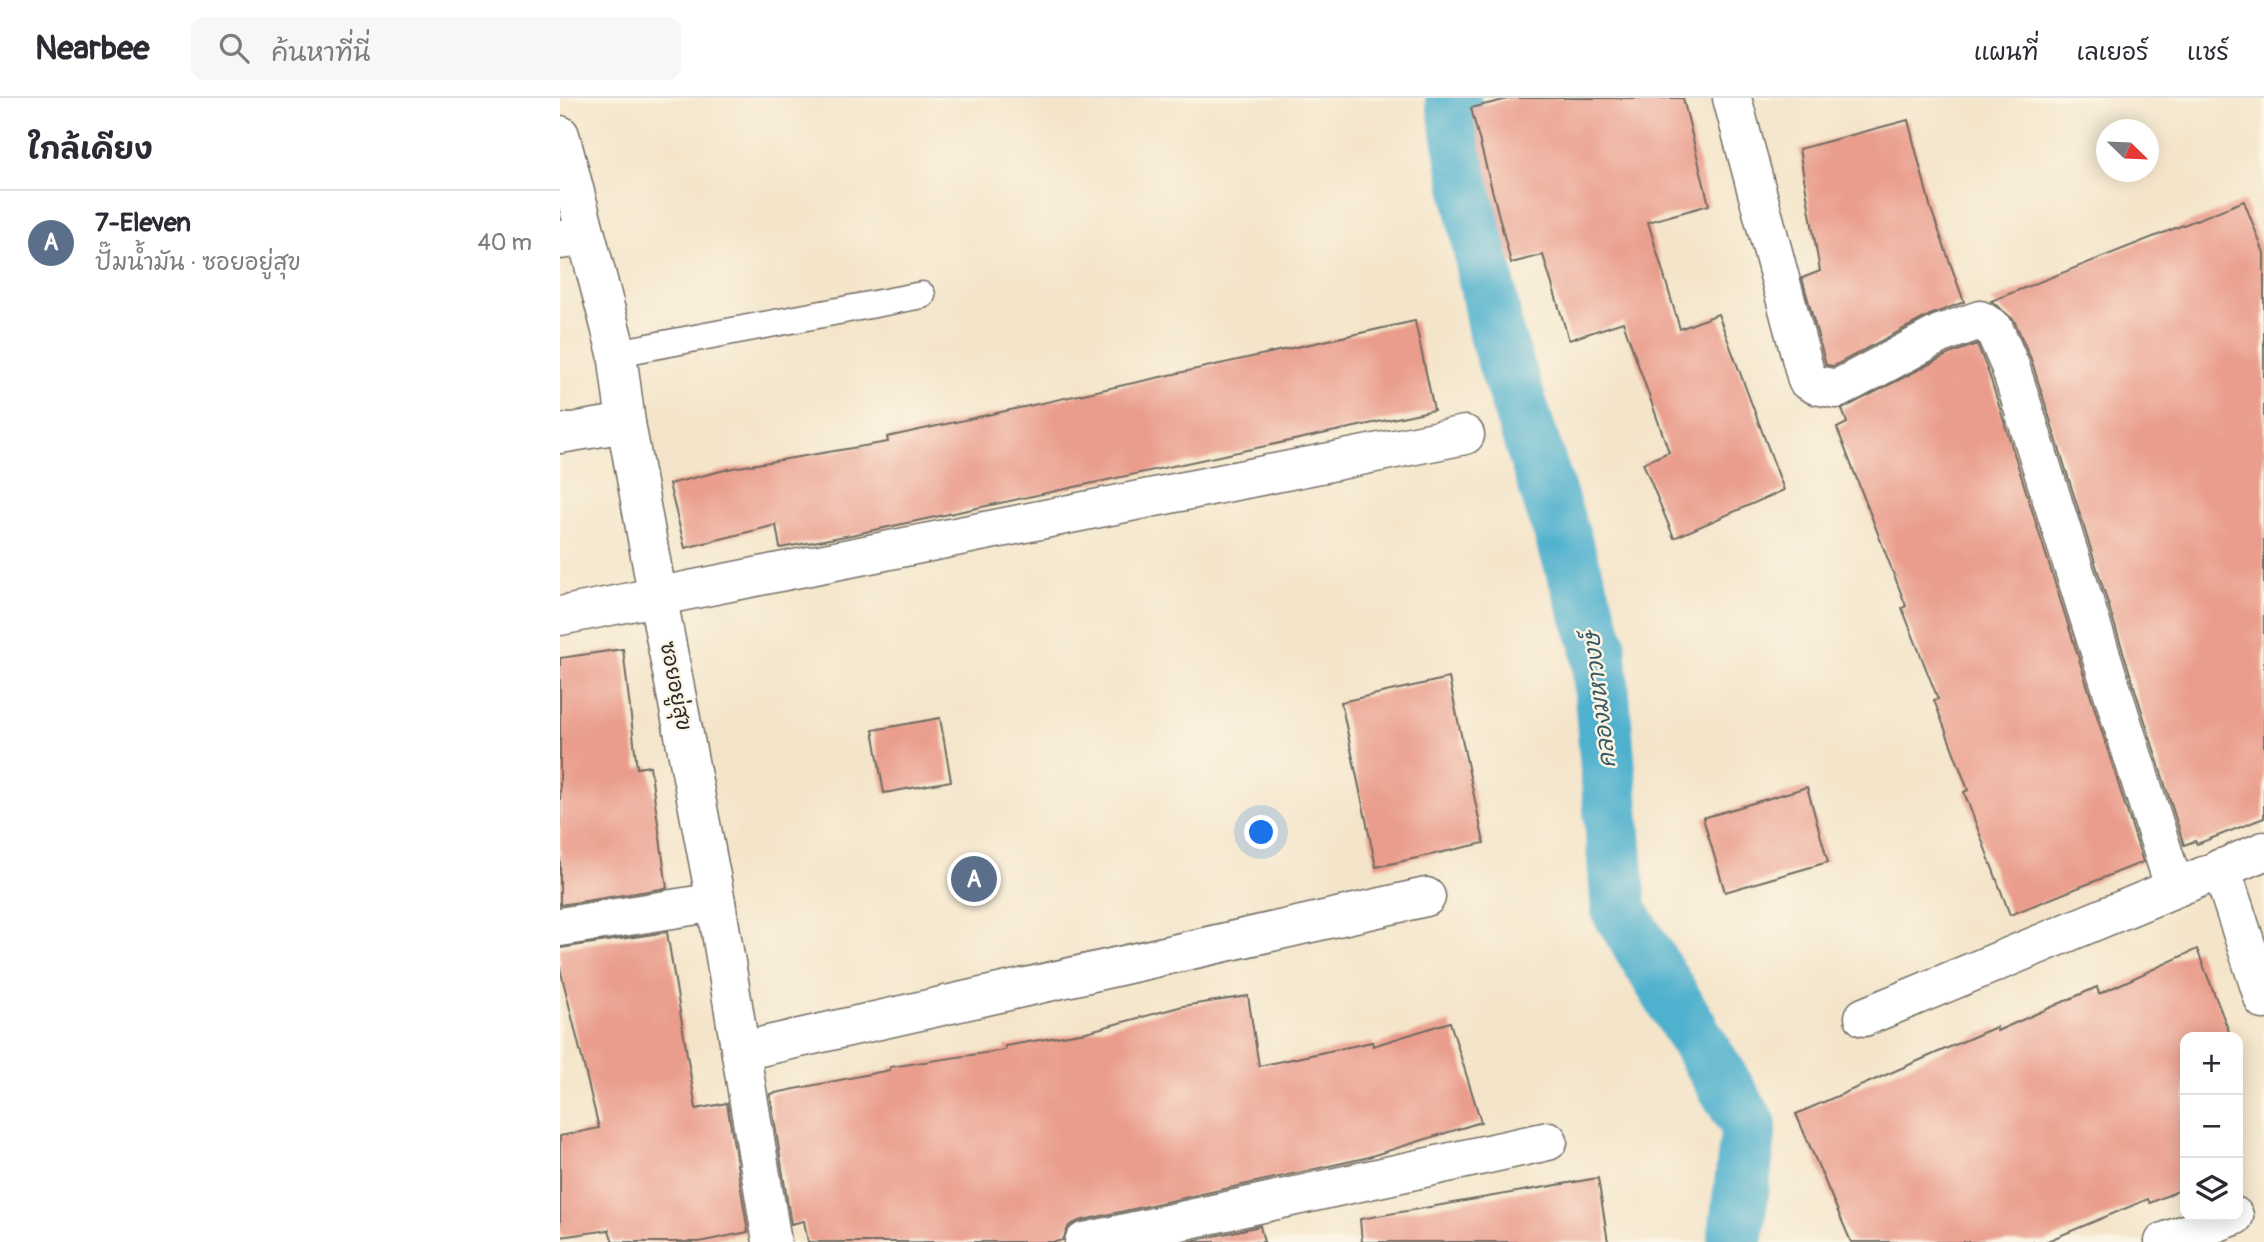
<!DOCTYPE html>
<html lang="th">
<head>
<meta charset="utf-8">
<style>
  body { margin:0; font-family:Pangolin,"Playpen Sans Thai",sans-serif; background:#f7f7f7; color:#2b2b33 }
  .controls { position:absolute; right:21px; bottom:21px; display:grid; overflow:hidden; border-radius:14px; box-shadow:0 4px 18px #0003 }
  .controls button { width:63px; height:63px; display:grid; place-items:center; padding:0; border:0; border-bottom:2px solid #e1e1e2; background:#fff; color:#2b2b33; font:35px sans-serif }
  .compass { position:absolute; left:1536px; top:21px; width:63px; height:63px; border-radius:50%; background:#fff; box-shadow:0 4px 18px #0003; rotate:113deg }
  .you { position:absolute; left:702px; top:735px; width:24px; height:24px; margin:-18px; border:5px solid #fff; border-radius:50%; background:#1a73e8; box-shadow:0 0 0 10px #1a73e833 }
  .badge { display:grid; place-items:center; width:46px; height:46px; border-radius:50%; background:#1f6fb2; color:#fff; font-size:23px; font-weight:700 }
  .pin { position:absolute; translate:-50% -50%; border:4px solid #fff; box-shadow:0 2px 7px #0006 }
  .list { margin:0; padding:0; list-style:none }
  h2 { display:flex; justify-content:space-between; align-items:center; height:91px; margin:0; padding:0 28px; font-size:30px }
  h2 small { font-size:23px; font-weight:400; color:#7c7c81 }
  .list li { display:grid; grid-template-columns:46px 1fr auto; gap:21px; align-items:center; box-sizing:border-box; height:105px; padding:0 28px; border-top:2px solid #e1e1e2 }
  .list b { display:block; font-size:26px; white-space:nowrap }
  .list p { margin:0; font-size:23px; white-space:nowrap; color:#7c7c81 }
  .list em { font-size:23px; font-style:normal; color:#7c7c81 }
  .icon { flex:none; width:38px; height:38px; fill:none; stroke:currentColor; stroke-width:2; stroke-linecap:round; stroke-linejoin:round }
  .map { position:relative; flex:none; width:1704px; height:1144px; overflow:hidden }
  header { display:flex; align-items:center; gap:42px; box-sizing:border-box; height:98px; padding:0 35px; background:#fff; border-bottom:2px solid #e1e1e2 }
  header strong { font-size:33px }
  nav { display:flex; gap:38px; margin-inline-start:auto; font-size:24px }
  .search { width:490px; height:63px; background:#f7f7f7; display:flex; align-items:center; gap:18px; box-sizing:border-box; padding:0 24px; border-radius:14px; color:#7c7c81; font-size:26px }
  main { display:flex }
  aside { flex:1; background:#fff }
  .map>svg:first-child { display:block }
</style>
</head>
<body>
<header>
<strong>Nearbee</strong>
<div class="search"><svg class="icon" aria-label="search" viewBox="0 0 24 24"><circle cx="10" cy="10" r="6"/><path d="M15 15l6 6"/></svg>ค้นหาที่นี่</div>
<nav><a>แผนที่</a><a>เลเยอร์</a><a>แชร์</a></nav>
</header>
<main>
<aside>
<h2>ใกล้เคียง<small></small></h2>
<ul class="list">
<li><span class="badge" style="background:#5c6f8a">A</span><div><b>7-Eleven</b><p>ปั๊มน้ำมัน · ซอยอยู่สุข</p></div><em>40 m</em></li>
</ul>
</aside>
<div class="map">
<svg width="1704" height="1144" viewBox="0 0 1704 1144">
  <rect width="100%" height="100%" fill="#fcf5e5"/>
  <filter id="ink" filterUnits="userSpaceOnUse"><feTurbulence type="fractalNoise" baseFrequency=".0143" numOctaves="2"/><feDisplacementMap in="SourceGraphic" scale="14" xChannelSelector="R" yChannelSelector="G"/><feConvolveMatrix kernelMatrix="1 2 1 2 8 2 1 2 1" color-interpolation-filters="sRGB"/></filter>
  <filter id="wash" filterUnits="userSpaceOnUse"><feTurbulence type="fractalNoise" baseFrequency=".00686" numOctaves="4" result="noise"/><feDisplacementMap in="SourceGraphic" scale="28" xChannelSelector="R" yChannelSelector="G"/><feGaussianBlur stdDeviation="1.57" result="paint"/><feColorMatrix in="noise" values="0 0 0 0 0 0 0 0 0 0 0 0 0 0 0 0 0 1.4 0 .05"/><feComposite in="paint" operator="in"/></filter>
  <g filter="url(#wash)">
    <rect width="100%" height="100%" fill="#f4e5ca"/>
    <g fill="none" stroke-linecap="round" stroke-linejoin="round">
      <!-- canal -->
      <path stroke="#4fb1ce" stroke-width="56" d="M 893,0 L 936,236 L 1038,546 L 1059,812 L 1189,1028 L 1175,1144"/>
    </g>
    <g id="blocks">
      <!-- building -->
      <g fill="#ea9d8c">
        <path d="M 952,0 L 1123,0 L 1149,107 L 1088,124 L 1120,231 L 1158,216 L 1224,392 L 1114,440 L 1083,365 L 1109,354 L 1063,224 L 1009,242 L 983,157 L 951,165 L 911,10 Z"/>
        <path d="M 1348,22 L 1371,111 L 1404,204 L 1370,217 L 1274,268 L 1266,267 L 1242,180 L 1260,173 L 1239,51 Z"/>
        <path d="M 1684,103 L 1704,155 L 1704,720 L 1637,746 L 1635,743 L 1624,747 L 1471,261 L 1454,222 L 1431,203 Z"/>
        <path d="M 855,223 L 874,312 L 291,437 L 220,450 L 216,427 L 125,450 L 109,386 L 173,370 L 328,344 L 327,339 Z"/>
        <path d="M 1417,246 L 1429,276 L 1583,764 L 1450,817 L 1404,694 L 1408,692 L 1374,602 L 1378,601 L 1342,510 L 1346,508 L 1277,330 L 1287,325 L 1282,311 L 1389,256 Z"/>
        <path d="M 63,551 L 77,670 L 90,668 L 107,790 L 0,807 L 0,560 Z"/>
        <path d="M 889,580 L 924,745 L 816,769 L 781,604 Z"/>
        <path d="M 380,620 L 391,683 L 324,695 L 313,632 Z"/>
        <path d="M 1247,689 L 1268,764 L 1165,794 L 1143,720 Z"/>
        <path d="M 107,834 L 136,1011 L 167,1005 L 188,1134 L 139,1144 L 53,1144 L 49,1132 L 0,1139 L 0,1038 L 39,1030 L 0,870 L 0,850 Z"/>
        <path d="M 1637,851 L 1671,939 L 1625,939 L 1625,1090 L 1590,1105 L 1588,1101 L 1485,1144 L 1291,1144 L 1236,1016 L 1436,929 L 1437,933 L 1537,889 L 1539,896 Z"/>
        <path d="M 688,898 L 699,968 L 812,944 L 813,948 L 890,924 L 921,1024 L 805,1060 L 519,1123 L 509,1128 L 503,1142 L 495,1144 L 248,1144 L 244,1123 L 231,1126 L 210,996 L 330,972 L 330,969 L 445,952 L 445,948 L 526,934 L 623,908 Z"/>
        <path d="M 1038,1080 L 1048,1144 L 802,1144 L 800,1121 Z"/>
        <path d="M 700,1128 L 704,1144 L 627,1144 Z"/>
      </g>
    </g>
  </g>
  <g filter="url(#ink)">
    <use href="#blocks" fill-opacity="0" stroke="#716c63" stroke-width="2"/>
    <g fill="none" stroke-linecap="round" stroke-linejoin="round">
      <defs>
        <path id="lane" d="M 57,255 L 362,197"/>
        <g id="street">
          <path d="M 1172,0 L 1247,282 L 1256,287 L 1277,291 L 1380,236 L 1420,222 L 1434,231 L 1450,268 L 1614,789"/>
          <path d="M 0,142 L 25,139"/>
          <path d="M 0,336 L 66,325"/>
          <path d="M 0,518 L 905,337"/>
          <path d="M 1661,770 L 1704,902"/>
          <path d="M 0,829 L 156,804"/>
          <path d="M 1304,919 L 1704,753"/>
          <path d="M 182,953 L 866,799"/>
          <path d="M 524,1144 L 988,1043"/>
          <path d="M 1604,1144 L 1674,1118"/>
        </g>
        <path id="secondary" d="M 0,37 L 57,255 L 66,325 L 98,501 L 156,804 L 212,1144"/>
      </defs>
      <!-- lane casing -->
      <use href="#lane" stroke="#716c63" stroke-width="29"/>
      <!-- street casing -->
      <use href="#street" stroke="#716c63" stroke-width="41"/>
      <!-- secondary casing -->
      <use href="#secondary" stroke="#716c63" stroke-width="41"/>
      <!-- lane -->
      <use href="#lane" stroke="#fff" stroke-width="26"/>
      <!-- street -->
      <use href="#street" stroke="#fff" stroke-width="38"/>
      <!-- secondary -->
      <use href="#secondary" stroke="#fff" stroke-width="38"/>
    </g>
  </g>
  <g text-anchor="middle" stroke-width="5" stroke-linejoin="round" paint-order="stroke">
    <!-- street labels -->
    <g font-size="21" fill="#2b2b2b" stroke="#fcf5e5">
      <text transform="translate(116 588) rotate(79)" y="7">ซอยอยู่สุข</text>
    </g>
    <!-- water labels -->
    <g font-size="23" font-style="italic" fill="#385a64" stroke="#fcf5e5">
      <text transform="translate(1039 602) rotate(-97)" y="8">คลองมหาวงษ์</text>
    </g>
  </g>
</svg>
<div class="controls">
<button>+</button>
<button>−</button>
<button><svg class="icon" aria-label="layers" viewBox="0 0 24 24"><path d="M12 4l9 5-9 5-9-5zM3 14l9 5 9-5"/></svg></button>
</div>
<svg class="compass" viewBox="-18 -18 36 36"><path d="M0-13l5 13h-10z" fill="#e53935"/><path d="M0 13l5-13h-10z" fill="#7c7c81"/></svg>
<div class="you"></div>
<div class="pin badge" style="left:414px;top:781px;background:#5c6f8a">A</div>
</div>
</main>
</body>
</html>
